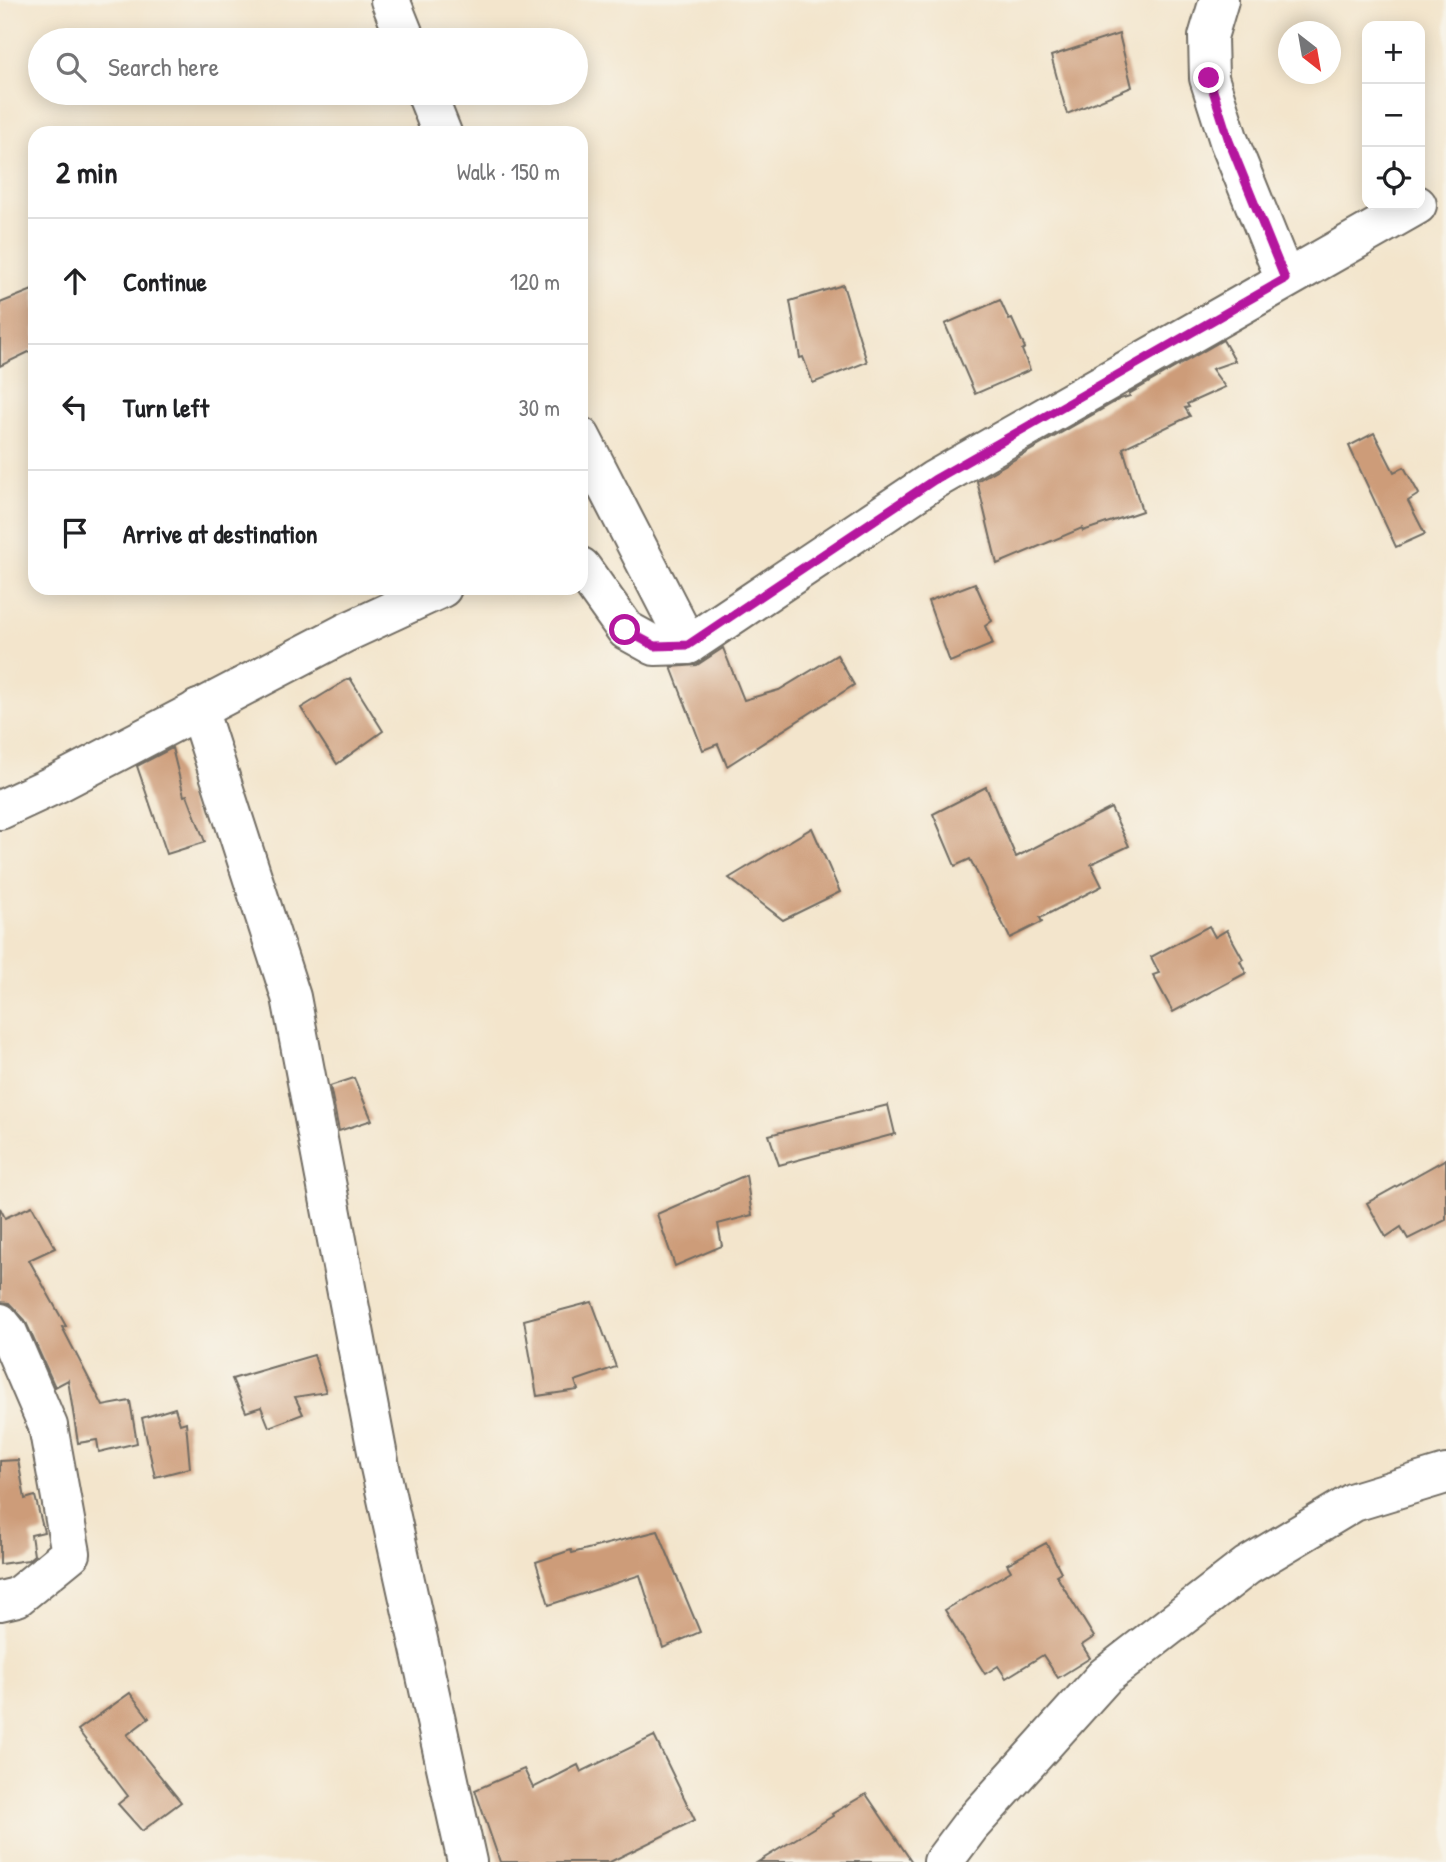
<!DOCTYPE html>
<html lang="en">
<head>
<meta charset="utf-8">
<style>
  body { margin:0; font-family:"Patrick Hand",sans-serif; background:#f6f6f6; color:#202124 }
  .controls { position:absolute; right:21px; top:21px; display:grid; overflow:hidden; border-radius:14px; box-shadow:0 4px 18px #0003 }
  .controls button { width:63px; height:63px; display:grid; place-items:center; padding:0; border:0; border-bottom:2px solid #e0e0e0; background:#fff; color:#202124; font:35px sans-serif }
  .compass { position:absolute; left:1278px; top:21px; width:63px; height:63px; border-radius:50%; background:#fff; box-shadow:0 4px 18px #0003; rotate:149deg }
  .stop { position:absolute; width:21px; height:21px; margin:-16px; border:5px solid #b5179e; border-radius:50%; background:#fff }
  .stop.end { background:#b5179e; border-color:#fff; box-shadow:0 2px 7px #0008 }
  .list { margin:0; padding:0; list-style:none }
  h2 { display:flex; justify-content:space-between; align-items:center; height:91px; margin:0; padding:0 28px; font-size:30px }
  h2 small { font-size:23px; font-weight:400; color:#757577 }
  .list li { display:grid; grid-template-columns:46px 1fr auto; gap:21px; align-items:center; box-sizing:border-box; height:126px; padding:0 28px; border-top:2px solid #e0e0e0 }
  .list b { display:block; font-size:26px; white-space:nowrap }
  .list em { font-size:23px; font-style:normal; color:#757577 }
  .icon { flex:none; width:38px; height:38px; fill:none; stroke:currentColor; stroke-width:2; stroke-linecap:round; stroke-linejoin:round }
  .map { position:relative; flex:none; width:1446px; height:1862px; overflow:hidden }
  .search { position:absolute; background:#fff; box-shadow:0 4px 18px #0003; left:28px; top:28px; width:560px; height:77px; display:flex; align-items:center; gap:18px; box-sizing:border-box; padding:0 24px; border-radius:38px; color:#757577; font-size:26px }
  .panel { position:absolute; background:#fff; box-shadow:0 4px 18px #0003; left:28px; top:126px; width:560px; height:469px; border-radius:21px }
  .map>svg:first-child { display:block }
</style>
</head>
<body>
<div class="map">
<svg width="1446" height="1862" viewBox="0 0 1446 1862">
  <rect width="100%" height="100%" fill="#f7f3e8"/>
  <filter id="ink" filterUnits="userSpaceOnUse"><feTurbulence type="fractalNoise" baseFrequency=".0143" numOctaves="2"/><feDisplacementMap in="SourceGraphic" scale="14" xChannelSelector="R" yChannelSelector="G"/><feConvolveMatrix kernelMatrix="1 2 1 2 8 2 1 2 1" color-interpolation-filters="sRGB"/></filter>
  <filter id="wash" filterUnits="userSpaceOnUse"><feTurbulence type="fractalNoise" baseFrequency=".00686" numOctaves="4" result="noise"/><feDisplacementMap in="SourceGraphic" scale="28" xChannelSelector="R" yChannelSelector="G"/><feGaussianBlur stdDeviation="1.57" result="paint"/><feColorMatrix in="noise" values="0 0 0 0 0 0 0 0 0 0 0 0 0 0 0 0 0 1.4 0 .05"/><feComposite in="paint" operator="in"/></filter>
  <g filter="url(#wash)">
    <rect width="100%" height="100%" fill="#f3e5cc"/>
    <g id="blocks">
      <!-- building -->
      <g fill="#cd9c79">
        <path d="M 1119,34 L 1132,87 L 1067,114 L 1051,56 Z"/>
        <path d="M 843,285 L 867,362 L 813,383 L 803,357 L 800,358 L 790,301 Z"/>
        <path d="M 35,289 L 35,349 L 0,366 L 0,303 Z"/>
        <path d="M 1000,300 L 1009,320 L 1012,319 L 1025,348 L 1022,350 L 1030,370 L 975,394 L 945,324 Z"/>
        <path d="M 1223,340 L 1235,361 L 1212,369 L 1225,387 L 1187,404 L 1189,407 L 1185,408 L 1190,416 L 1123,448 L 1142,511 L 1083,531 L 1082,528 L 997,564 L 977,481 L 1120,399 L 1130,396 L 1129,394 Z"/>
        <path d="M 1374,433 L 1394,472 L 1404,467 L 1419,494 L 1408,501 L 1425,534 L 1396,547 L 1349,446 Z"/>
        <path d="M 975,583 L 992,621 L 985,626 L 993,644 L 950,662 L 928,601 Z"/>
        <path d="M 723,648 L 744,700 L 779,690 L 837,655 L 854,685 L 727,766 L 718,744 L 703,750 L 671,667 L 697,665 Z"/>
        <path d="M 350,678 L 383,731 L 337,764 L 301,708 Z"/>
        <path d="M 172,748 L 184,796 L 187,795 L 205,842 L 167,854 L 137,766 Z"/>
        <path d="M 986,787 L 1016,857 L 1111,808 L 1129,846 L 1091,864 L 1102,886 L 1040,918 L 1042,922 L 1010,938 L 970,859 L 955,866 L 933,814 Z"/>
        <path d="M 812,828 L 840,892 L 783,920 L 729,878 Z"/>
        <path d="M 1209,926 L 1215,937 L 1227,930 L 1243,959 L 1240,961 L 1246,973 L 1173,1012 L 1153,975 L 1159,973 L 1151,957 Z"/>
        <path d="M 354,1078 L 372,1120 L 339,1131 L 330,1086 Z"/>
        <path d="M 888,1105 L 895,1134 L 779,1165 L 769,1135 Z"/>
        <path d="M 1446,1159 L 1446,1220 L 1408,1239 L 1401,1227 L 1386,1237 L 1367,1203 Z"/>
        <path d="M 746,1175 L 752,1215 L 718,1224 L 722,1246 L 675,1266 L 657,1214 Z"/>
        <path d="M 32,1206 L 55,1248 L 29,1260 L 66,1326 L 62,1327 L 103,1406 L 130,1401 L 137,1443 L 99,1452 L 97,1440 L 78,1443 L 68,1380 L 55,1387 L 25,1320 L 9,1303 L 0,1302 L 0,1208 L 5,1218 Z"/>
        <path d="M 592,1302 L 616,1367 L 575,1381 L 578,1390 L 537,1396 L 524,1320 Z"/>
        <path d="M 314,1355 L 326,1392 L 295,1397 L 303,1414 L 269,1427 L 261,1407 L 246,1412 L 232,1379 Z"/>
        <path d="M 175,1408 L 180,1424 L 186,1422 L 190,1468 L 155,1477 L 142,1418 Z"/>
        <path d="M 18,1460 L 25,1499 L 35,1496 L 44,1532 L 31,1535 L 34,1555 L 28,1560 L 0,1564 L 0,1461 Z"/>
        <path d="M 658,1531 L 700,1632 L 663,1648 L 640,1575 L 549,1605 L 536,1562 L 571,1550 L 572,1553 Z"/>
        <path d="M 1046,1543 L 1061,1572 L 1056,1575 L 1094,1637 L 1082,1645 L 1090,1658 L 1058,1678 L 1043,1655 L 1006,1678 L 998,1666 L 985,1674 L 945,1610 L 1011,1571 L 1007,1564 Z"/>
        <path d="M 130,1693 L 149,1718 L 127,1735 L 181,1802 L 142,1831 L 118,1804 L 128,1796 L 78,1730 Z"/>
        <path d="M 654,1736 L 695,1820 L 610,1862 L 500,1862 L 475,1790 L 524,1769 L 533,1788 L 578,1765 L 581,1772 Z"/>
        <path d="M 866,1794 L 912,1862 L 758,1862 L 833,1816 L 832,1814 Z"/>
      </g>
    </g>
  </g>
  <g filter="url(#ink)">
    <use href="#blocks" fill-opacity="0" stroke="#716c63" stroke-width="2"/>
    <g fill="none" stroke-linecap="round" stroke-linejoin="round">
      <defs>
        <g id="minor">
          <path d="M 390,0 L 406,40"/>
          <path d="M 1219,0 L 1208,37 L 1209,78 L 1229,141 L 1285,279"/>
          <path d="M 426,93 L 442,133"/>
          <path d="M 581,437 L 688,645"/>
          <path d="M 581,567 L 626,630 L 655,646 L 688,645 L 934,480 L 1417,205"/>
          <path d="M 198,709 L 291,997 L 380,1467 L 467,1862"/>
          <path d="M 0,810 L 58,783 L 345,633 L 442,588"/>
          <path d="M 0,1323 L 8,1333 L 48,1426 L 71,1553 L 17,1597 L 0,1601"/>
          <path d="M 943,1862 L 970,1826 L 1105,1676 L 1247,1566 L 1354,1502 L 1446,1474"/>
        </g>
      </defs>
      <!-- minor casing -->
      <use href="#minor" stroke="#716c63" stroke-width="42"/>
      <!-- minor -->
      <use href="#minor" stroke="#fff" stroke-width="38"/>
    </g>
  </g>
  <g fill="none" stroke-linecap="round" stroke-linejoin="round" filter="url(#ink)">
    <!-- route -->
    <path stroke="#b5179e" stroke-width="9" d="M 625,630 L 655,646 L 688,645 L 934,480 L 1285,279 L 1229,141 L 1209,78"/>
  </g>
</svg>
<div class="controls">
<button>+</button>
<button>−</button>
<button><svg class="icon" aria-label="locate" viewBox="0 0 24 24"><circle cx="12" cy="12" r="6"/><path d="M12 2v4M12 18v4M2 12h4M18 12h4"/></svg></button>
</div>
<svg class="compass" viewBox="-18 -18 36 36"><path d="M0-13l5 13h-10z" fill="#e53935"/><path d="M0 13l5-13h-10z" fill="#757577"/></svg>
<div class="stop" style="left:625px;top:630px"></div>
<div class="stop end" style="left:1209px;top:78px"></div>
<div class="search"><svg class="icon" aria-label="search" viewBox="0 0 24 24"><circle cx="10" cy="10" r="6"/><path d="M15 15l6 6"/></svg>Search here</div>
<section class="panel">
<h2>2 min<small>Walk · 150 m</small></h2>
<ul class="list">
<li><svg class="icon" aria-label="ahead" viewBox="0 0 24 24"><path d="M12 20V5M6 11l6-6 6 6"/></svg><div><b>Continue</b></div><em>120 m</em></li>
<li><svg class="icon" aria-label="left" viewBox="0 0 24 24"><path d="M17 20v-9H6M10 6l-5 5 5 5"/></svg><div><b>Turn left</b></div><em>30 m</em></li>
<li><svg class="icon" aria-label="arrive" viewBox="0 0 24 24"><path d="M6 21V4h12l-3 4 3 4H6"/></svg><div><b>Arrive at destination</b></div></li>
</ul>
</section>
</div>
</body>
</html>
